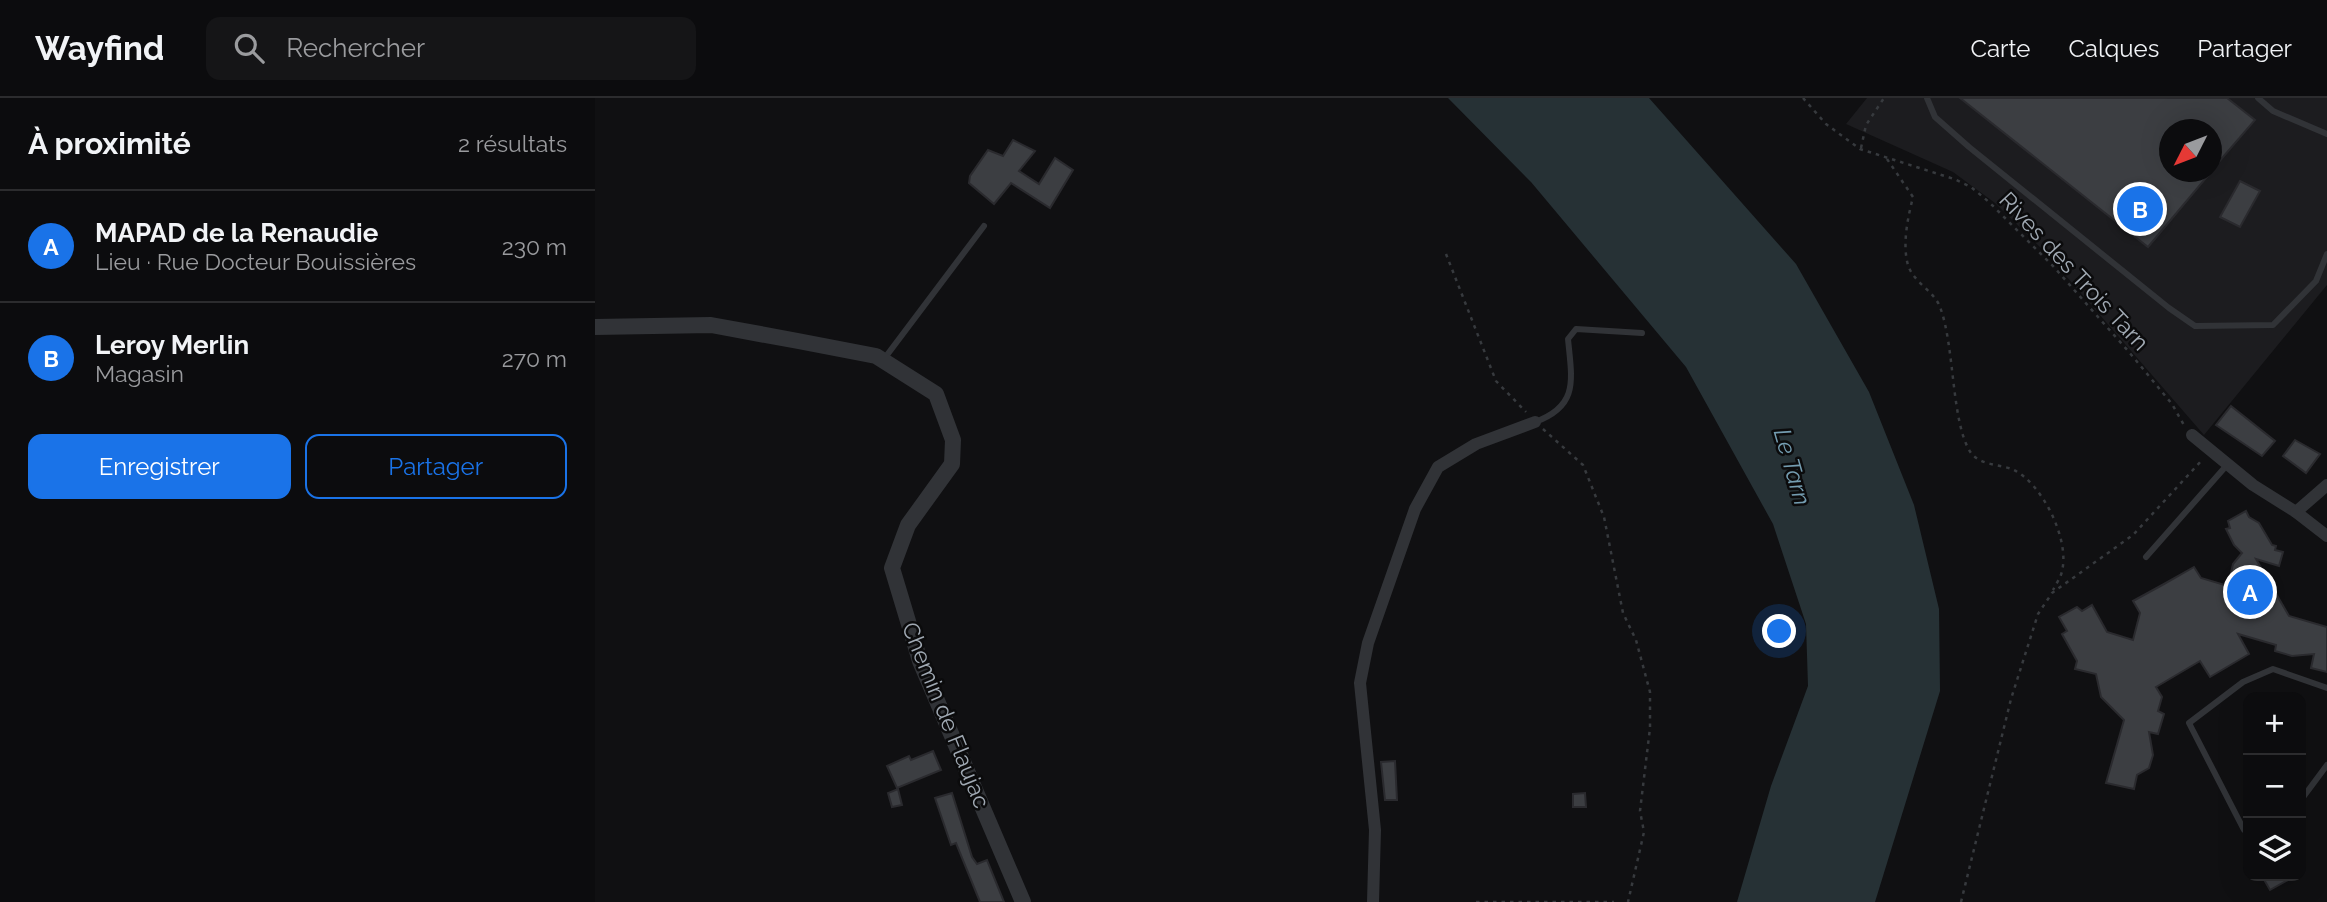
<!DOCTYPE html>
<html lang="fr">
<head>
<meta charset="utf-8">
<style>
  body { margin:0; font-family:Raleway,sans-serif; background:#151517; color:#f1f3f6 }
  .controls { position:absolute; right:21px; bottom:21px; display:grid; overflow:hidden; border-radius:14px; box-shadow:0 7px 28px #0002 }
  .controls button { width:63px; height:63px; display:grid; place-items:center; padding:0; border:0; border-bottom:2px solid #2c2c2e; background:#0c0c0e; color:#f1f3f6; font:35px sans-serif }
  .compass { position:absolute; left:1564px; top:21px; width:63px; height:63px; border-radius:50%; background:#0c0c0e; box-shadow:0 7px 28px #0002; rotate:228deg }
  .you { position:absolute; left:1185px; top:534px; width:24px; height:24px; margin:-18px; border:5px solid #fff; border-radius:50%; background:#1a73e8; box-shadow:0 0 0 10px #1a73e833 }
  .badge { display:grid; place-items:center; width:46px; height:46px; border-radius:50%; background:#1a73e8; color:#fff; font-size:23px; font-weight:700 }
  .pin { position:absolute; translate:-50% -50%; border:4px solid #fff; box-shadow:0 2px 7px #0006 }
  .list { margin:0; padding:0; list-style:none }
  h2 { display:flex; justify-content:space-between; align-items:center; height:91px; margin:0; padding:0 28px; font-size:30px }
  h2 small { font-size:23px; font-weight:400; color:#9a9b9e }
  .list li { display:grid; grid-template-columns:46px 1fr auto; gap:21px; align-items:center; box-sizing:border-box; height:112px; padding:0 28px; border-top:2px solid #2c2c2e }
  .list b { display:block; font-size:26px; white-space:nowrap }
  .list p { margin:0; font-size:23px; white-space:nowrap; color:#9a9b9e }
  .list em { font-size:23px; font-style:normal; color:#9a9b9e }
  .actions { display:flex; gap:14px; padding:21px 28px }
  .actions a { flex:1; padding:16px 0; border:2px solid #1a73e8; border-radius:14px; text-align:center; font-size:24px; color:#1a73e8 }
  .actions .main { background:#1a73e8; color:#fff }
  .icon { flex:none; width:38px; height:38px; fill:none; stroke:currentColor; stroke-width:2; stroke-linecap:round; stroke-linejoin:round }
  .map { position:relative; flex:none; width:1732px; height:804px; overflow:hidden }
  header { display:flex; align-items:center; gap:42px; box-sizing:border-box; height:98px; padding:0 35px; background:#0c0c0e; border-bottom:2px solid #2c2c2e }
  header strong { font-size:33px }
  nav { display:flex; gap:38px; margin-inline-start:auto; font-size:24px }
  .search { width:490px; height:63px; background:#151517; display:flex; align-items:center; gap:18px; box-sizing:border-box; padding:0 24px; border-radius:14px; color:#9a9b9e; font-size:26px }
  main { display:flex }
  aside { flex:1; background:#0c0c0e }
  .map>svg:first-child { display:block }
</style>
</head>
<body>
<header>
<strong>Wayfind</strong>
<div class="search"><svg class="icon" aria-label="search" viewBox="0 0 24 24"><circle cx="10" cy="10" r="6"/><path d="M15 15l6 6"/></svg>Rechercher</div>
<nav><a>Carte</a><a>Calques</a><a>Partager</a></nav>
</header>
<main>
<aside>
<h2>À proximité<small>2 résultats</small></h2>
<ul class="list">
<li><span class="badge">A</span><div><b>MAPAD de la Renaudie</b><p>Lieu · Rue Docteur Bouissières</p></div><em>230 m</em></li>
<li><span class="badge">B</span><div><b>Leroy Merlin</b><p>Magasin</p></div><em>270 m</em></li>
</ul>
<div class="actions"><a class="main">Enregistrer</a><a>Partager</a></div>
</aside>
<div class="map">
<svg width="1732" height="804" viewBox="0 0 1732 804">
  <rect width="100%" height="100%" fill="#101012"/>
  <!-- built -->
  <path fill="#1c1c1f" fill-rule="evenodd" d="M 1272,0 L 1732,0 L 1732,187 L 1609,337 L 1452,156 L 1400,105 L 1358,74 L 1251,26 ZM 1574,32 L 1616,32 L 1616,74 L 1574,74 Z"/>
  <!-- water -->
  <path fill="#263135" d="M 853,0 L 1054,0 L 1201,166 L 1274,294 L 1319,407 L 1344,511 L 1345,593 L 1280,804 L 1142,804 L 1176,688 L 1213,588 L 1211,526 L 1178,426 L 1091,269 L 936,84 Z"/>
  <!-- building -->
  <g fill="#3c3e42" stroke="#2a2a2e" stroke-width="2">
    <path d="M 1365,0 L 1632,0 L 1660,22 L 1616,73 L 1616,32 L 1574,32 L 1574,74 L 1616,74 L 1553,149 Z"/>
    <path d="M 418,42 L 440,53 L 424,73 L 444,86 L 460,60 L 478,72 L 455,110 L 416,85 L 399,106 L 374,85 L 375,78 L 393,52 L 408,58 Z"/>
    <path d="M 1645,83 L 1665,93 L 1645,129 L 1625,119 Z"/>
    <path d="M 1636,308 L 1680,343 L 1667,358 L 1621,327 Z"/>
    <path d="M 1700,342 L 1725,356 L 1711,375 L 1688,358 Z"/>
    <path d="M 1651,413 L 1654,419 L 1664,425 L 1677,447 L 1681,448 L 1680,452 L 1688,454 L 1684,468 L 1661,461 L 1694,518 L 1732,529 L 1732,574 L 1716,570 L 1719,556 L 1697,558 L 1680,553 L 1681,547 L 1643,536 L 1654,556 L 1615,579 L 1605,563 L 1561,589 L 1567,599 L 1563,613 L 1569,616 L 1563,636 L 1554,634 L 1558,657 L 1554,670 L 1542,677 L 1539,691 L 1511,685 L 1529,622 L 1506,599 L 1501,576 L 1480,571 L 1482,563 L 1467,536 L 1472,533 L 1464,519 L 1482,509 L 1487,513 L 1497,507 L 1512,534 L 1538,542 L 1545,515 L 1538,503 L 1569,486 L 1599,469 L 1606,480 L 1633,488 L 1638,466 L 1647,455 L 1639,447 L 1631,431 L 1635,430 L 1633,423 Z"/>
    <path d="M 338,653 L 346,672 L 302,690 L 292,668 L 314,658 L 316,662 Z"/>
    <path d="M 800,663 L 802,702 L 790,702 L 786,664 Z"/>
    <path d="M 303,691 L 307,707 L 297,709 L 293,695 Z"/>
    <path d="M 357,695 L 377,759 L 382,766 L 392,762 L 409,804 L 385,804 L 361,745 L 356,747 L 340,700 Z"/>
    <path d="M 990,695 L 991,709 L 978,709 L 978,696 Z"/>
    <path d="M 1667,778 L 1700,778 L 1675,792 Z"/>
  </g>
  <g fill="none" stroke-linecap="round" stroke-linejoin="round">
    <!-- path -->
    <g stroke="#373a3e" stroke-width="2.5" stroke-dasharray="3.5 5" stroke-linecap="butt">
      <path d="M 1208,0 L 1231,26 L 1265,51 L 1359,81 L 1376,89 L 1394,104 L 1458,168 L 1534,254 L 1577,306 L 1590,329"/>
      <path d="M 1266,50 L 1271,27 L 1289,0"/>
      <path d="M 1292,61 L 1318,99 C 1313,119 1307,146 1313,167 C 1318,184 1339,193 1345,209 C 1360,248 1356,326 1376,355 C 1386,368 1406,366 1419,372 C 1447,386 1475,441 1467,473 C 1466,479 1461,486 1458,492"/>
      <path d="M 851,156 L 901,283 L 931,314"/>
      <path d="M 948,331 L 988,367 L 1009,419 L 1028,515 L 1041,542 L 1055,594 L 1055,630 L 1045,713 L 1049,734 L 1033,804"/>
      <path d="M 881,804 L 1019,804"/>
      <path d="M 1366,804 L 1416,601 L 1443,516 L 1457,495 L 1538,437 L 1607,362"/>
    </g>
    <!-- service -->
    <g stroke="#313337" stroke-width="6">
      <path d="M 1332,0 L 1340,19 L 1374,49 L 1574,210 L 1600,228 L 1678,227 L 1721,183 L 1732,156"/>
      <path d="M 1663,0 L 1678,13 L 1732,36"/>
      <path d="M 289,261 L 389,128"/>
      <path d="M 940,324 C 984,308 977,282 973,241 L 981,231 L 1047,235"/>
      <path d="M 1551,459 L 1632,367"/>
      <path d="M 1706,702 L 1732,667"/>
      <path d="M 1653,732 L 1649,732 L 1594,625 L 1648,584 L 1678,571 L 1732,590"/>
    </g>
    <!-- minor -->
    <g stroke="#313337" stroke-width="12">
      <path d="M 1597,337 L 1658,387 L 1701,414"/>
      <path d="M 1732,387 L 1701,414 L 1732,438"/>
      <path d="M 778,804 L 780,732 L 765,585 L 773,545 L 820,411 L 843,369 L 881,346 L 940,324"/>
    </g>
    <!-- tertiary -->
    <path stroke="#313337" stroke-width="16" d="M 0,229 L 116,227 L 203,243 L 281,258 L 341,296 L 358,342 L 357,366 L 313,427 L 297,470 L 325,563 L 428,804"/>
  </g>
  <g text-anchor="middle" stroke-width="5" stroke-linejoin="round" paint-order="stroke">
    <!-- street labels -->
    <g font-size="23" fill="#a0a9b3" stroke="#0b0b0c">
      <text transform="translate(1479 173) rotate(47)" y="8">Rives des Trois Tarn</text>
      <text transform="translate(351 617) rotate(68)" y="8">Chemin de Flaujac</text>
    </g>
    <!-- water labels -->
    <g font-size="24" font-style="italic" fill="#749db1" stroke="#0b0b0c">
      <text transform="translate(1197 369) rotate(74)" y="8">Le Tarn</text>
    </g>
  </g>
</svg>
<div class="controls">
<button>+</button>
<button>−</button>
<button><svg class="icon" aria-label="layers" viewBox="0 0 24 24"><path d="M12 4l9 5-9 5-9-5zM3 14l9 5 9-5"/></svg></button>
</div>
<svg class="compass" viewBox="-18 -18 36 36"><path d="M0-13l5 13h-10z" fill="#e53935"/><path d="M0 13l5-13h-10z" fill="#9a9b9e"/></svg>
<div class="you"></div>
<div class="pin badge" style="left:1655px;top:494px">A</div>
<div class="pin badge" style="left:1545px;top:111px">B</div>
</div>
</main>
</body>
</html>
